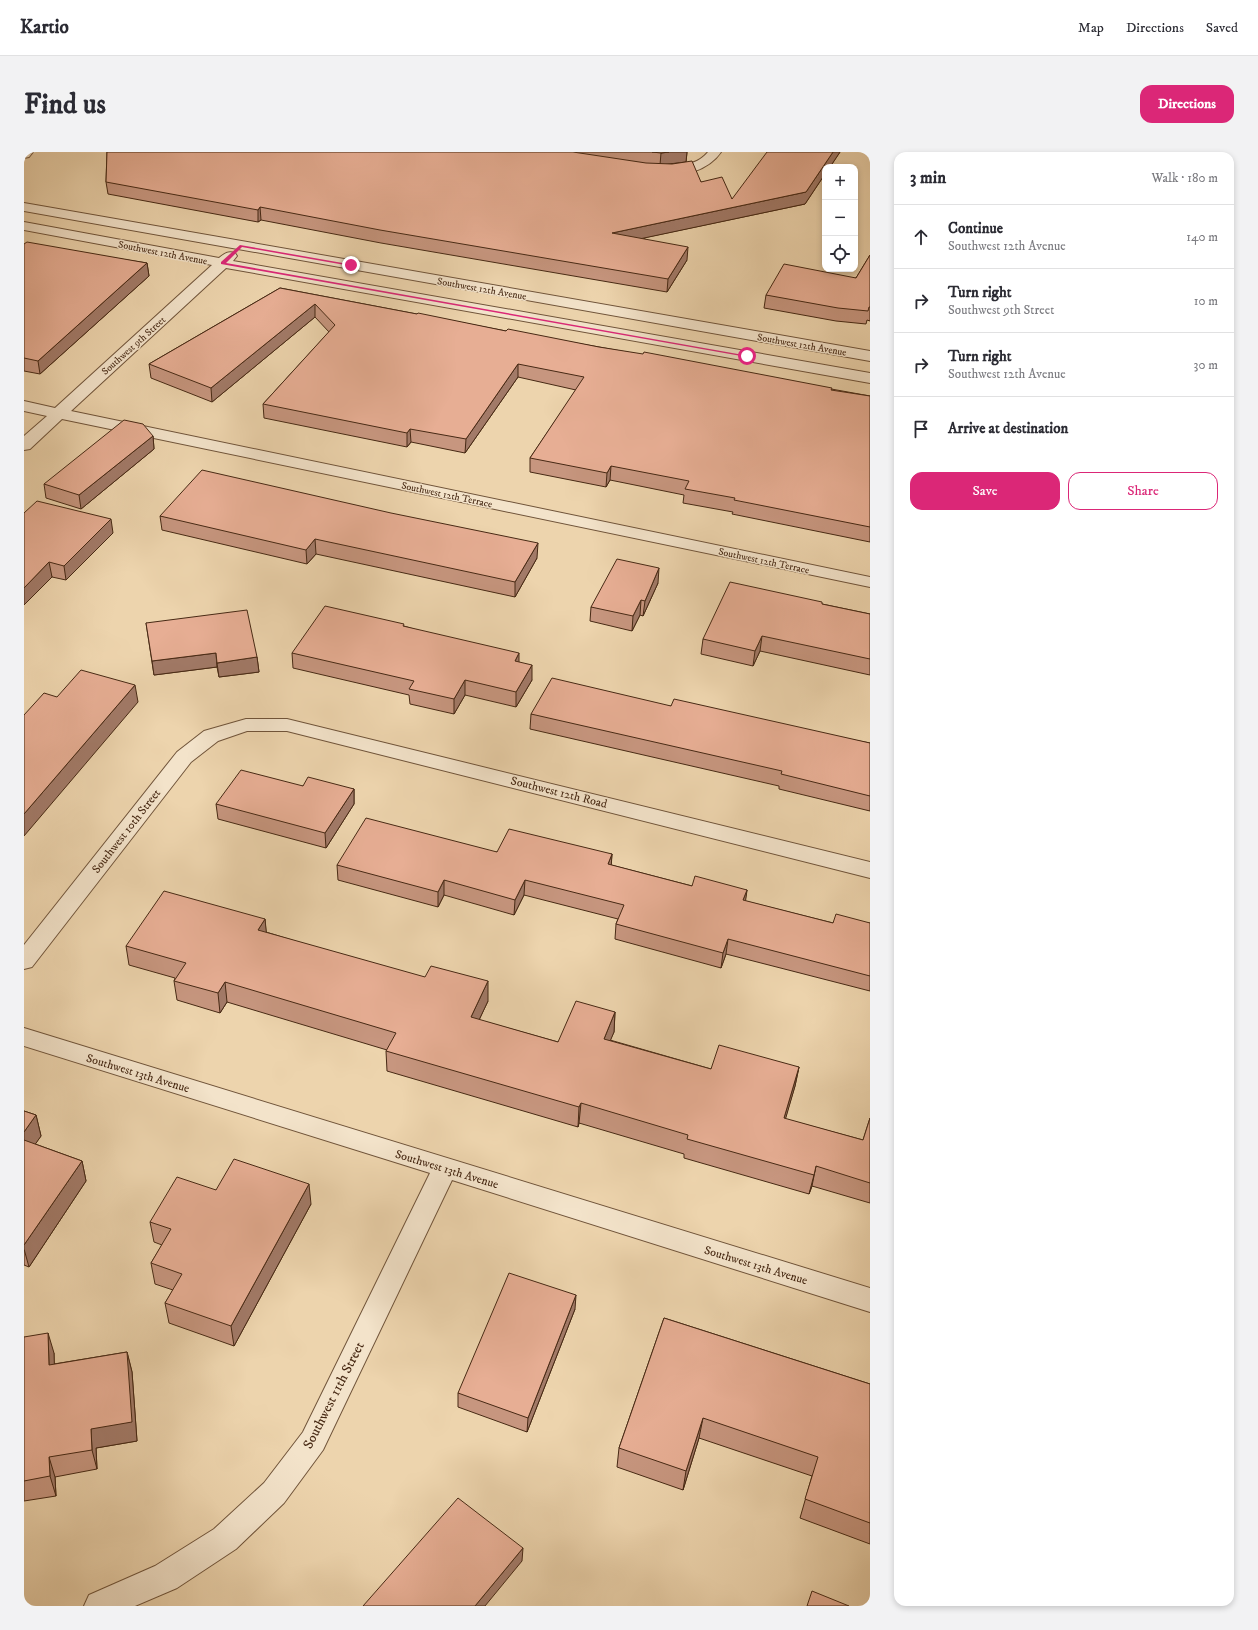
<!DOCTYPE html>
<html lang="en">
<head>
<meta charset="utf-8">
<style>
  body { margin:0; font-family:"IM FELL DW Pica",serif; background:#f2f2f3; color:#2b2b33 }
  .controls { position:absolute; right:12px; top:12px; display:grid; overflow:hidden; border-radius:8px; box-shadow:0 2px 6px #0003 }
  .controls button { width:36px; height:36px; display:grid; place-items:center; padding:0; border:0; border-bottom:1px solid #e1e1e2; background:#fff; color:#2b2b33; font:20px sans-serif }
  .stop { position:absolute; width:12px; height:12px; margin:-9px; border:3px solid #db2777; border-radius:50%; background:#fff }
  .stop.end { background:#db2777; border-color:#fff; box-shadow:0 1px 4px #0008 }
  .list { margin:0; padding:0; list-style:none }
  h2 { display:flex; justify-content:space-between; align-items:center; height:52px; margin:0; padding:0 16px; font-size:17px }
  h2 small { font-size:13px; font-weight:400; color:#7c7c81 }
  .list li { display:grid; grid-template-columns:26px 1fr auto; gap:12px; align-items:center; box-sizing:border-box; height:64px; padding:0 16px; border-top:1px solid #e1e1e2 }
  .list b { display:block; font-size:15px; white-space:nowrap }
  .list p { margin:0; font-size:13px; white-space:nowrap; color:#7c7c81 }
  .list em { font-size:13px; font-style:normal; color:#7c7c81 }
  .actions { display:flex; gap:8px; padding:12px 16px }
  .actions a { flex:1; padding:9px 0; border:1px solid #db2777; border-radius:12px; text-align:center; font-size:14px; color:#db2777 }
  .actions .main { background:#db2777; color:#fff }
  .icon { flex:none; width:22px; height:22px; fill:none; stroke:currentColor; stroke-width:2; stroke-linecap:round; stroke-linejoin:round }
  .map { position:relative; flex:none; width:846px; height:1454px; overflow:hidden; border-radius:12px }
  header { display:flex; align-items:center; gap:24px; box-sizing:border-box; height:56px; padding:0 20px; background:#fff; border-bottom:1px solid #e1e1e2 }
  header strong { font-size:19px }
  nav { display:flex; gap:22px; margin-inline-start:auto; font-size:14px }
  .intro { display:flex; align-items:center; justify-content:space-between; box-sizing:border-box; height:96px; padding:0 24px }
  h1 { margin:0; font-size:28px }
  .button { padding:10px 18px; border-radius:12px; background:#db2777; color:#fff; font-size:14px; font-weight:700 }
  main { display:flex; gap:24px; padding:0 24px }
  aside { flex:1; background:#fff; border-radius:12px; box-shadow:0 2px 6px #0003 }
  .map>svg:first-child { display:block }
</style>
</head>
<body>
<header>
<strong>Kartio</strong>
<nav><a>Map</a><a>Directions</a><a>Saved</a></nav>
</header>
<div class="intro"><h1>Find us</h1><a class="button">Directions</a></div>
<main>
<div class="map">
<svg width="846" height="1454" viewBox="0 0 846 1454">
  <rect width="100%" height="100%" fill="#edd4ad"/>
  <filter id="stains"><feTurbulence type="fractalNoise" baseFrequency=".005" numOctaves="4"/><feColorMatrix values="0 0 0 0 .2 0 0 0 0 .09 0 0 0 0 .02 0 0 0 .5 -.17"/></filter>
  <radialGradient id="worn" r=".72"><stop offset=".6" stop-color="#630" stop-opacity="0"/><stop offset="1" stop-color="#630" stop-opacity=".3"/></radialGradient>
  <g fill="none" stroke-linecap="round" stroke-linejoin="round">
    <defs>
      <g id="minor">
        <path d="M 0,0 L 9,0 L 5,5 L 0,6 Z"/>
        <path d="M 684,0 L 697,0 C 685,18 657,27 635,22 L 633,19 L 635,16 C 653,12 671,16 684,0 Z"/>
        <path d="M 0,51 L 846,199 L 846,209 L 0,59 Z"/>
        <path d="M 0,70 L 195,106 C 201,101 204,99 211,101 L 213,104 L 209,109 L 846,221 L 846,231 L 202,116 L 47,259 L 846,425 L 846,435 L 38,267 L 6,297 L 0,298 L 0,284 L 23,264 L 0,259 L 0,249 L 31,256 L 188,113 L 0,78 Z"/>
        <path d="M 222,567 L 263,567 L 846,710 L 846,726 L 263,579 L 223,579 L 194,589 L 167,610 L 8,815 L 0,817 L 0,793 L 153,600 L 180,579 Z"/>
        <path d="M 0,876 L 846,1136 L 846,1160 L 428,1028 L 299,1298 L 260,1351 L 212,1397 L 153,1436 L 111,1454 L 60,1454 L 65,1443 L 131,1414 L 190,1377 L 240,1331 L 279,1280 L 406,1021 L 0,894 Z"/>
      </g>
    </defs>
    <!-- minor casing -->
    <use href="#minor" stroke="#70543a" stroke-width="2"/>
    <!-- minor -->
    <use href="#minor" fill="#f3e3ca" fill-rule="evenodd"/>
  </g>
  <!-- wall -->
  <g fill="#c7967f" stroke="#472914">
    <path d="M 83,0 L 663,0 L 662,10 L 677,30 L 708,47 L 816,0 L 806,15 L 801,15 L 801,22 L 781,52 L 619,86 L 663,108 L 643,140 L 357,91 L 237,68 L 234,70 L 84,42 L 82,30 Z"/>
    <path d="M 0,92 L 123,111 L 125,124 L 16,222 L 0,219 Z"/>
    <path d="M 846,103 L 846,169 L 843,168 L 842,172 L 812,169 L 740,156 L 742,143 L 832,126 Z"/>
    <path d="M 256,136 L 482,179 L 575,195 L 846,244 L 846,390 L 708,362 L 709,360 L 659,351 L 660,343 L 586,328 L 582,335 L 506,320 L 506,306 L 552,238 L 494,225 L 441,301 L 387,290 L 383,295 L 240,266 L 239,252 L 305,180 L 291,165 L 188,250 L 127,226 L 125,212 Z"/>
    <path d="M 129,284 L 130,297 L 57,357 L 22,346 L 20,332 Z"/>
    <path d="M 0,361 L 89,381 L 42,428 L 28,425 Z"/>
    <path d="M 136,364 L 513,406 L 491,445 L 292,402 L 283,412 L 138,378 Z"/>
    <path d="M 634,431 L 619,464 L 616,463 L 608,479 L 566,469 L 567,455 Z"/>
    <path d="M 798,452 L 846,462 L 846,523 L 736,499 L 729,514 L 677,502 L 679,487 Z"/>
    <path d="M 122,471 L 233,505 L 235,520 L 195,525 L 193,515 L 130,523 Z"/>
    <path d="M 380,474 L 495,510 L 508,528 L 492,555 L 441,543 L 430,562 L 386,552 L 385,543 L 269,516 L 268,501 Z"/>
    <path d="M 647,554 L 846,591 L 846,659 L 755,637 L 755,634 L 506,577 L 507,562 Z"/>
    <path d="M 279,634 L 330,637 L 330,652 L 302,696 L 194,667 L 192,652 Z"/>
    <path d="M 473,700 L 588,702 L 587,713 L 668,734 L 723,738 L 721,749 L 809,771 L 846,771 L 846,839 L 702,802 L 697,816 L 591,787 L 592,772 L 594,767 L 500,743 L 490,763 L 420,743 L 414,755 L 314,728 L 313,713 Z"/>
    <path d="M 241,767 L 242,780 L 464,849 L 455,868 L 534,890 L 591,860 L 590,880 L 586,888 L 687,917 L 775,915 L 771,934 L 761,967 L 839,988 L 846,966 L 846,1051 L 788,1034 L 785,1042 L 660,1006 L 660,1002 L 555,971 L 554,975 L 363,919 L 362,899 L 363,898 L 203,850 L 196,861 L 153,848 L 150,829 L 151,826 L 105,813 L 102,794 Z"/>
    <path d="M 0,959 L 12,963 L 17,984 L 11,992 L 58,1009 L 62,1029 L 5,1115 L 0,1113 Z"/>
    <path d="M 192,1038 L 287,1052 L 210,1194 L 145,1171 L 141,1151 L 149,1138 L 131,1132 L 127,1111 L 138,1093 L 130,1090 L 126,1070 Z"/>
    <path d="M 551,1157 L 503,1280 L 434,1255 L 434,1241 Z"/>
    <path d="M 640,1166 L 846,1232 L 846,1392 L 776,1366 L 788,1324 L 675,1286 L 659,1338 L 593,1315 L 595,1296 Z"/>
    <path d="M 0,1185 L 30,1201 L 30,1212 L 103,1200 L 108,1220 L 113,1289 L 72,1296 L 73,1317 L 31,1325 L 32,1344 L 0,1349 Z"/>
  </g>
  <!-- shaded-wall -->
  <g fill="#a27a68" stroke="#472914">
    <path d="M 645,0 L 663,0 L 662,10 L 636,13 L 637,1 Z"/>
    <path d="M 809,0 L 816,0 L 806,15 L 801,15 L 801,22 L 781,52 L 587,93 L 588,81 L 782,40 Z"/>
    <path d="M 236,55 L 237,68 L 234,70 L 234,58 Z"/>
    <path d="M 664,95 L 663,108 L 643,140 L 644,127 Z"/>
    <path d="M 123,111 L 125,124 L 16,222 L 14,209 Z"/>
    <path d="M 291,152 L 291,165 L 188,250 L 187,236 Z"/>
    <path d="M 494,212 L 494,225 L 441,301 L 442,287 Z"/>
    <path d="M 386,277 L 387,290 L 383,295 L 383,281 Z"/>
    <path d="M 129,284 L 130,297 L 57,357 L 55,343 Z"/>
    <path d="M 587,314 L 586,328 L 582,335 L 583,321 Z"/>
    <path d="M 87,367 L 89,381 L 42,428 L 40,414 Z"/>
    <path d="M 291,387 L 292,402 L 283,412 L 282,398 Z"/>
    <path d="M 514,391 L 513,406 L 491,445 L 491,430 Z"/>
    <path d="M 25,410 L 28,425 L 0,453 L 0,436 Z"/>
    <path d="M 635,416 L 634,431 L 619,464 L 621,449 Z"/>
    <path d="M 617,448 L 616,463 L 608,479 L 609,464 Z"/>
    <path d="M 738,484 L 736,499 L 729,514 L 731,499 Z"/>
    <path d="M 192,501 L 193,515 L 130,523 L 128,509 Z"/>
    <path d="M 495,501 L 495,515 L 491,509 Z"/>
    <path d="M 233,505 L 235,520 L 195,525 L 193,511 Z"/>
    <path d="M 508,513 L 508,528 L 492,555 L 492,540 Z"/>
    <path d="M 441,528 L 441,543 L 430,562 L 430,547 Z"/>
    <path d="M 111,533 L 114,550 L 0,684 L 0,662 Z"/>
    <path d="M 330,637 L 330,652 L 302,696 L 301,681 Z"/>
    <path d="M 588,702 L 587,717 L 584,712 Z"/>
    <path d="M 420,728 L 420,743 L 414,755 L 414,740 Z"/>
    <path d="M 501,728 L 500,743 L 490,763 L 491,748 Z"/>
    <path d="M 723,738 L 721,753 L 719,748 Z"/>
    <path d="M 241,767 L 243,787 L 234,778 Z"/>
    <path d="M 704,787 L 702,802 L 697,816 L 699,801 Z"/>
    <path d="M 464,829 L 464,849 L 447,885 L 447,865 Z"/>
    <path d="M 201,830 L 203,850 L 196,861 L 194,841 Z"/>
    <path d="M 591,860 L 590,880 L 579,906 L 580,887 Z"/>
    <path d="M 775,915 L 771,934 L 756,986 L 760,966 Z"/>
    <path d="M 557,951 L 555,971 L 554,975 L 555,955 Z"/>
    <path d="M 12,963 L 17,984 L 1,1007 L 0,1005 L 0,980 Z"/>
    <path d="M 58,1009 L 62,1029 L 5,1115 L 0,1097 L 0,1093 Z"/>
    <path d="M 792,1014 L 788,1034 L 785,1042 L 790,1023 Z"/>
    <path d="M 285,1032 L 287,1052 L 210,1194 L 207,1174 Z"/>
    <path d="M 552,1143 L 551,1157 L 503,1280 L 504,1266 Z"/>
    <path d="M 24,1181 L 30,1201 L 31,1233 L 25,1213 Z"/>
    <path d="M 103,1200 L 108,1220 L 113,1289 L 72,1296 L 73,1317 L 68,1298 L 67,1277 Z"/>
    <path d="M 679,1266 L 675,1286 L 659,1338 L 662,1319 Z"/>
    <path d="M 25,1305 L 31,1325 L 32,1344 L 26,1324 Z"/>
    <path d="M 499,1396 L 498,1409 L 461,1454 L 451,1454 Z"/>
  </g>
  <!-- building -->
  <g fill="#e7ae94" stroke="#472914">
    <path d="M 83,0 L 549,0 L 622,11 L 648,12 L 668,9 L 677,30 L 698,25 L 708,47 L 743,0 L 809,0 L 782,40 L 588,81 L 664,95 L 644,127 L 356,78 L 236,55 L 234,58 L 82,30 Z"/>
    <path d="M 628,0 L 645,0 L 637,1 Z"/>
    <path d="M 3,90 L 123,111 L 14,209 L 0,206 L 0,92 Z"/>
    <path d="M 846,103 L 846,155 L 845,155 L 844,159 L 814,156 L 742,143 L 760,112 L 832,126 Z"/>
    <path d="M 256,136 L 393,162 L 394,161 L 482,179 L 484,177 L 575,195 L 619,202 L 620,200 L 808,236 L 807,238 L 846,244 L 846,375 L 710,348 L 711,346 L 661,337 L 665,329 L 587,314 L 583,321 L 506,306 L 560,225 L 494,212 L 442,287 L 386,277 L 383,281 L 239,252 L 311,173 L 291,152 L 187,236 L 125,212 Z"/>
    <path d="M 100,268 L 119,272 L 129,284 L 55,343 L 20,332 Z"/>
    <path d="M 178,318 L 367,361 L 514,391 L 491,430 L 291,387 L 282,398 L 136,364 Z"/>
    <path d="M 13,349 L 87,367 L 40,414 L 25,410 L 0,436 L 0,361 Z"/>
    <path d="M 593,407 L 635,416 L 621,449 L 617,448 L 609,464 L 567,455 Z"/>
    <path d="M 706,430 L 798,450 L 798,452 L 846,462 L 846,507 L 738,484 L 731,499 L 679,487 Z"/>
    <path d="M 301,454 L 380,472 L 379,474 L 495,501 L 491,509 L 508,513 L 492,540 L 441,528 L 430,547 L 385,537 L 390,529 L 268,501 Z"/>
    <path d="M 223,458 L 233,505 L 193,511 L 192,501 L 128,509 L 122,471 Z"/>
    <path d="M 57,518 L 111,533 L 0,662 L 0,563 L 20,541 L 33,545 Z"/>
    <path d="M 528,526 L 647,554 L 650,547 L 846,591 L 846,644 L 757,622 L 758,619 L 507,562 Z"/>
    <path d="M 217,618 L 279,634 L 284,625 L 330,637 L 301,681 L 192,652 Z"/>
    <path d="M 342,666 L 473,700 L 485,677 L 588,702 L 584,712 L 668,734 L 671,724 L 723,738 L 719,748 L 809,771 L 812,762 L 846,771 L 846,824 L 704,787 L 699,801 L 592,772 L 600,753 L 501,728 L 491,748 L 420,728 L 414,740 L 313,713 Z"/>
    <path d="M 140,739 L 241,767 L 234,778 L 401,825 L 407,814 L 464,829 L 447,865 L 534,890 L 552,849 L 591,860 L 580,887 L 687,917 L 695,893 L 775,915 L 760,966 L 839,988 L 846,966 L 846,1031 L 792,1014 L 790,1023 L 663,987 L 664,983 L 557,951 L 555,955 L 362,899 L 372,881 L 201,830 L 194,841 L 150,829 L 162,811 L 102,794 Z"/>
    <path d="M 0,959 L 12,963 L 0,980 Z"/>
    <path d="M 0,988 L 58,1009 L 0,1093 Z"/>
    <path d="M 210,1007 L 285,1032 L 207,1174 L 141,1151 L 158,1122 L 127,1111 L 147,1077 L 126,1070 L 153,1025 L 192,1038 Z"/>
    <path d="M 485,1121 L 552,1143 L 504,1266 L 434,1241 Z"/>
    <path d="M 640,1166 L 818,1223 L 846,1232 L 846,1371 L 781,1347 L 794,1305 L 679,1266 L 662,1319 L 595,1296 Z"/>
    <path d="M 24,1181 L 25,1213 L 103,1200 L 108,1270 L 67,1277 L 68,1298 L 25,1305 L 26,1324 L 0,1329 L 0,1185 Z"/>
    <path d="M 434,1346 L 499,1396 L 451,1454 L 339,1454 Z"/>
    <path d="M 788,1439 L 825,1454 L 783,1454 Z"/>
  </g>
  <!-- route -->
  <path fill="#db2777" d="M 216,93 L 330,113 L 327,114 L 218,95 L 202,111 L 725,204 L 723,205 L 197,112 L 197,110 Z"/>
  <g text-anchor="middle" stroke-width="3" stroke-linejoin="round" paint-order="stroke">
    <!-- far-street labels -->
    <g font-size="10" fill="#472914" stroke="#f3e3ca">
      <text transform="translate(139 100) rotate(11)" y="4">Southwest 12th Avenue</text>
      <text transform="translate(458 136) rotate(10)" y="4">Southwest 12th Avenue</text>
      <text transform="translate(778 192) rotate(10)" y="4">Southwest 12th Avenue</text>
      <text transform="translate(109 193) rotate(-42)" y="4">Southwest 9th Street</text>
      <text transform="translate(423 342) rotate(12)" y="4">Southwest 12th Terrace</text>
      <text transform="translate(740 408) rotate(12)" y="4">Southwest 12th Terrace</text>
    </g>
    <!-- street labels -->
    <g font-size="12" fill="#472914" stroke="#f3e3ca">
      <text transform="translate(535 640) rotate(14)" y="4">Southwest 12th Road</text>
      <text transform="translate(102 679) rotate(-52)" y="4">Southwest 10th Street</text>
      <text transform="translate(114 921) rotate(17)" y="4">Southwest 13th Avenue</text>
      <text transform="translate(423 1017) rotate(17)" y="4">Southwest 13th Avenue</text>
      <text transform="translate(732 1113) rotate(17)" y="4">Southwest 13th Avenue</text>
    </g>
    <!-- near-street labels -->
    <g font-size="14" fill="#472914" stroke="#f3e3ca">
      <text transform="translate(309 1243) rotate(-63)" y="5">Southwest 11th Street</text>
    </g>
  </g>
  <rect width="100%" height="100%" filter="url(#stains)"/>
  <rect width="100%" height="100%" fill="url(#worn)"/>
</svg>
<div class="controls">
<button>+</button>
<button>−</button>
<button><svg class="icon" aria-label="locate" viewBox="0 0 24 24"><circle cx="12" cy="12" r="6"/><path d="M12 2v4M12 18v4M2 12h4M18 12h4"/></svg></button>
</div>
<div class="stop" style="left:723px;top:204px"></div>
<div class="stop end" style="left:327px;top:113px"></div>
</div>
<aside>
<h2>3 min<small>Walk · 180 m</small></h2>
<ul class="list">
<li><svg class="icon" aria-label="ahead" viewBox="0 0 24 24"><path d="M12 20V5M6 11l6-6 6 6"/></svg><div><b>Continue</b><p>Southwest 12th Avenue</p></div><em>140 m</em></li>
<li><svg class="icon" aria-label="right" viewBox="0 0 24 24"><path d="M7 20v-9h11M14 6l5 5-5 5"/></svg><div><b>Turn right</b><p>Southwest 9th Street</p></div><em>10 m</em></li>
<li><svg class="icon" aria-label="right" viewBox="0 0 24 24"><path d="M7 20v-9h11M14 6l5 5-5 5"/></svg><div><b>Turn right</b><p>Southwest 12th Avenue</p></div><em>30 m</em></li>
<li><svg class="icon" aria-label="arrive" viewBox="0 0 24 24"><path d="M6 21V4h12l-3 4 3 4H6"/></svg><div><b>Arrive at destination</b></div></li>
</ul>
<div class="actions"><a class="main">Save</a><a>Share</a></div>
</aside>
</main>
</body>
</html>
